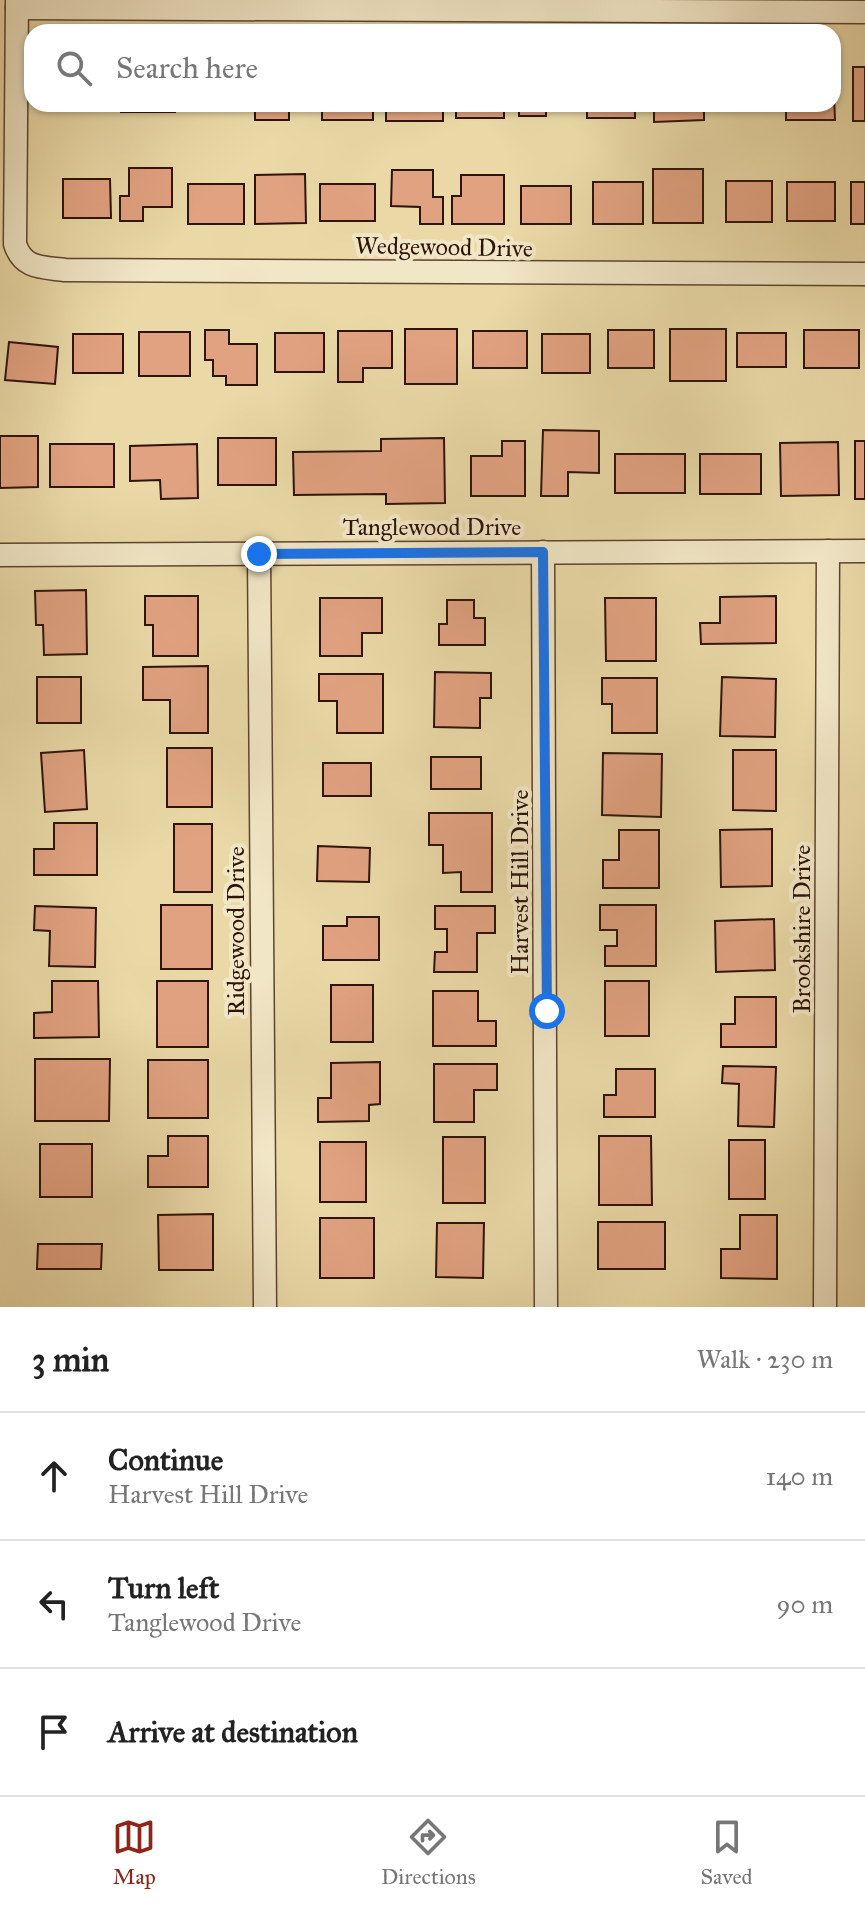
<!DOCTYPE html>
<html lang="en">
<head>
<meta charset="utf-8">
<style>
  body { margin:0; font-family:"IM FELL Great Primer",serif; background:#f2f2f2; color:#222 }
  .stop { position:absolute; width:24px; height:24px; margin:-18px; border:6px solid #1a73e8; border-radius:50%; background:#fff }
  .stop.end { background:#1a73e8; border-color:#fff; box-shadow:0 2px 8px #0008 }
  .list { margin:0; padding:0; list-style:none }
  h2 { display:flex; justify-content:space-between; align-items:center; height:104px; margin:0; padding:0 32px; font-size:34px }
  h2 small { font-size:26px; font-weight:400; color:#767676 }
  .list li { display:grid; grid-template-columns:52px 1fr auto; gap:24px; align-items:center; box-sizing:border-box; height:128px; padding:0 32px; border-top:2px solid #e0e0e0 }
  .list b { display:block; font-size:30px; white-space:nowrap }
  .list p { margin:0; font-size:26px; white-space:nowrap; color:#767676 }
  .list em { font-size:26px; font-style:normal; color:#767676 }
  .icon { flex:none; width:44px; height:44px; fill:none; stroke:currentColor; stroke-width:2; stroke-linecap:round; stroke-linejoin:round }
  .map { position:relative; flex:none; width:865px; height:1307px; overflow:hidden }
  .search { position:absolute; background:#fff; box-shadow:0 2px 6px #0004; left:24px; right:24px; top:24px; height:88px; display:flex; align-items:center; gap:20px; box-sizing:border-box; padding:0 28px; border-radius:24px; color:#767676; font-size:30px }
  .sheet { height:488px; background:#fff }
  nav { display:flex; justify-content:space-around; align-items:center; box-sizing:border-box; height:112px; border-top:2px solid #e0e0e0; background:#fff; font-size:22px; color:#767676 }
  nav a { display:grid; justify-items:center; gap:4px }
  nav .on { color:#8f2418 }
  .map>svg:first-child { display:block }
</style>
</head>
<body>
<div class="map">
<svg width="865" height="1307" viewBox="0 0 865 1307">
  <rect width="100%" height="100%" fill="#ead9a7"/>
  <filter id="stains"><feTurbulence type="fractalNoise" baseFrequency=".0025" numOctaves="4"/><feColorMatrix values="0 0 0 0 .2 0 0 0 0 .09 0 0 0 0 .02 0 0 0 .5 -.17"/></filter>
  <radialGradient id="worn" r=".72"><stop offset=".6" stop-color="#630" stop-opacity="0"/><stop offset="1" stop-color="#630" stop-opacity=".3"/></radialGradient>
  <!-- building -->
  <g fill="#e1a281" stroke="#2e1307" stroke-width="2">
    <rect x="853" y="67" width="12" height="54"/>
    <path d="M 833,68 L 835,120 L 786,120 L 786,104 L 833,104 Z"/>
    <rect x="121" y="104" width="54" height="8"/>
    <rect x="188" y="104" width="52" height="6"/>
    <path d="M 255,104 L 305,104 L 305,108 L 289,108 L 289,120 L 255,120 Z"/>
    <rect x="322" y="104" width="51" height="16"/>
    <rect x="386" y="104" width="57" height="17"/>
    <rect x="456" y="104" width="48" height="14"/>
    <path d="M 519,104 L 574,104 L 574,105 L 546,105 L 546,116 L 519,116 Z"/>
    <rect x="587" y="104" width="48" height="14"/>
    <path d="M 654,104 L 704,104 L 704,120 L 654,122 Z"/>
    <path d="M 129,168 L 172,168 L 172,207 L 143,207 L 143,221 L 120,221 L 120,196 L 129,196 Z"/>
    <rect x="653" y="169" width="50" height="54"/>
    <path d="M 392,170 L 433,170 L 433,197 L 443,197 L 443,224 L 420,224 L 420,207 L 391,206 Z"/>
    <path d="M 305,174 L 306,223 L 255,224 L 255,175 Z"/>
    <path d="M 461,175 L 504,175 L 504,224 L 452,224 L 452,196 L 461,196 Z"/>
    <path d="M 63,179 L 110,179 L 111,218 L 63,218 Z"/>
    <rect x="726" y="181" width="46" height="41"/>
    <rect x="593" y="182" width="50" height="42"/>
    <rect x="787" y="182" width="48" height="39"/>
    <rect x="851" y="182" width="14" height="42"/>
    <rect x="188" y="184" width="56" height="40"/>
    <rect x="320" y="184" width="55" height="37"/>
    <rect x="521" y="186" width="50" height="38"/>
    <rect x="405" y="329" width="52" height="55"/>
    <rect x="670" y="329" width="56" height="52"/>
    <path d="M 205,330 L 229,330 L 229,344 L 257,344 L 257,385 L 226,385 L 226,376 L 213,376 L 213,360 L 205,360 Z"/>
    <rect x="608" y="330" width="46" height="38"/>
    <rect x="804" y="330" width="55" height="38"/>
    <path d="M 338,331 L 392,331 L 392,368 L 363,368 L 363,382 L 338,382 Z"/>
    <rect x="473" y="331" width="54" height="37"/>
    <rect x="139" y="332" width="51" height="44"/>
    <rect x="275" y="333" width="49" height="39"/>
    <rect x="737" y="333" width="49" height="34"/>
    <rect x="73" y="334" width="50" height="39"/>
    <rect x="542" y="334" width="48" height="39"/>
    <path d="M 9,342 L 58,347 L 55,384 L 5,380 Z"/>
    <path d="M 543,430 L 599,431 L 599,473 L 568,472 L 568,496 L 541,496 Z"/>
    <path d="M 0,436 L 38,436 L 38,487 L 0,488 Z"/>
    <rect x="218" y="438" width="58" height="47"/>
    <path d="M 444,438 L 445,503 L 386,504 L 386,494 L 294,495 L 293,452 L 381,451 L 381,439 Z"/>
    <path d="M 502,441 L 525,441 L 525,496 L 471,496 L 471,456 L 502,456 Z"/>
    <rect x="855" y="441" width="10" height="58"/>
    <path d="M 838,442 L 839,495 L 781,496 L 780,443 Z"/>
    <rect x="50" y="444" width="64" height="43"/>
    <path d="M 197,444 L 198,498 L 161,499 L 160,480 L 130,481 L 130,446 Z"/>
    <rect x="615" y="454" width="70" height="39"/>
    <rect x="700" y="454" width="61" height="40"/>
    <path d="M 86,590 L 87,654 L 44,655 L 43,625 L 36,625 L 35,591 Z"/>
    <path d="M 145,596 L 198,596 L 198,656 L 153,656 L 153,625 L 145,625 Z"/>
    <path d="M 776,596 L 776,643 L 701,644 L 700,623 L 720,623 L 720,597 Z"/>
    <path d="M 320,598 L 382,598 L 382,633 L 362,633 L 362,656 L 320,656 Z"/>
    <path d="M 605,598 L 656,598 L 656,661 L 606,661 Z"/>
    <path d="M 447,600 L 474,600 L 474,618 L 485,618 L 485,645 L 439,645 L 439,624 L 447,624 Z"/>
    <path d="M 208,666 L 208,733 L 170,733 L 170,700 L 143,700 L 143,667 Z"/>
    <path d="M 435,672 L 491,673 L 491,698 L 480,698 L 480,728 L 434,727 Z"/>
    <path d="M 319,674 L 383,674 L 383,733 L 337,733 L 337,701 L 319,701 Z"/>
    <rect x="37" y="677" width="44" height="46"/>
    <path d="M 722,677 L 776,679 L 775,737 L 720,736 Z"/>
    <path d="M 602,678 L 657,678 L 657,733 L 612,733 L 612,704 L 602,704 Z"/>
    <rect x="167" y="748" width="45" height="59"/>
    <path d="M 84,750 L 87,809 L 45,812 L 41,753 Z"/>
    <path d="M 733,750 L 776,750 L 776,811 L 733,810 Z"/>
    <path d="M 603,753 L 662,754 L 661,817 L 602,815 Z"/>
    <rect x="431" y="757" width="50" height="32"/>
    <rect x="323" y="763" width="48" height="33"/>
    <path d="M 429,813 L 492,813 L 492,892 L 461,892 L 461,872 L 443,873 L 443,845 L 429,845 Z"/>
    <path d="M 54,823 L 97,823 L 97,875 L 34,875 L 34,849 L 54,849 Z"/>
    <rect x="174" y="824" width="38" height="68"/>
    <path d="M 772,829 L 772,886 L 721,887 L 720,830 Z"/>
    <path d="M 619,830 L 659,830 L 659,888 L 603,888 L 603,860 L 619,860 Z"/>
    <path d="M 318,846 L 370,848 L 369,882 L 317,881 Z"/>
    <rect x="161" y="905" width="51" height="64"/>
    <path d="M 600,905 L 656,905 L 656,966 L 605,966 L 605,946 L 617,946 L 617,930 L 600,930 Z"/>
    <path d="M 35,906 L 96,908 L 95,967 L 49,966 L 50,931 L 34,930 Z"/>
    <path d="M 435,906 L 495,906 L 495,933 L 477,933 L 477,972 L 434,972 L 435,952 L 447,952 L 447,929 L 435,929 Z"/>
    <path d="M 347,917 L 379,917 L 379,960 L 323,960 L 323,926 L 347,926 Z"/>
    <path d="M 774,919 L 775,970 L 716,972 L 715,921 Z"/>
    <path d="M 52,981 L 98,981 L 99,1037 L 34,1038 L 34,1013 L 52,1012 Z"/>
    <rect x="157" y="981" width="51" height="66"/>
    <rect x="605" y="981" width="44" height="55"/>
    <rect x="331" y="985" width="42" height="57"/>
    <path d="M 433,991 L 478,991 L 478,1021 L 496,1021 L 496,1046 L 433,1046 Z"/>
    <path d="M 735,997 L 776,997 L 776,1047 L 721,1047 L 721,1024 L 735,1024 Z"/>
    <path d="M 35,1059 L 110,1059 L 109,1121 L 35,1121 Z"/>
    <rect x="148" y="1060" width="60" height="58"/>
    <path d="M 380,1062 L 380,1104 L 369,1105 L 369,1121 L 318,1122 L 318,1098 L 331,1098 L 331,1063 Z"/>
    <path d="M 434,1064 L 497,1064 L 497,1090 L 474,1090 L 474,1122 L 434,1122 Z"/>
    <path d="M 723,1066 L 776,1067 L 774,1127 L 738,1126 L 739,1084 L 722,1083 Z"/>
    <path d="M 616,1069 L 655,1069 L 655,1117 L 604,1117 L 604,1095 L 616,1095 Z"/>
    <path d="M 168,1136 L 208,1136 L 208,1187 L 148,1187 L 148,1156 L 168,1156 Z"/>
    <path d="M 599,1136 L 651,1136 L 652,1205 L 599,1205 Z"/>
    <rect x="443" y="1137" width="42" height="66"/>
    <rect x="729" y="1140" width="36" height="59"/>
    <rect x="320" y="1142" width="46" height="60"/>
    <rect x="40" y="1144" width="52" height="53"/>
    <path d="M 213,1214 L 213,1270 L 159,1270 L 158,1215 Z"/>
    <path d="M 740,1215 L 777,1215 L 777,1279 L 721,1278 L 721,1249 L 740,1249 Z"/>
    <rect x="320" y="1218" width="54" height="60"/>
    <rect x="598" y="1222" width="67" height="47"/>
    <path d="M 437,1223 L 484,1223 L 483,1278 L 436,1277 Z"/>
    <path d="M 38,1244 L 102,1244 L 101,1269 L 37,1269 Z"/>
  </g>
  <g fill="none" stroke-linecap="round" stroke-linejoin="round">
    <defs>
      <g id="minor">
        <path d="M 17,0 L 15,244 C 23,269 42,267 65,270 L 865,274"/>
        <path d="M 17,8 L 865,12"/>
        <path d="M 543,552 L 546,1307"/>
        <path d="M 259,554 L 265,1307"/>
        <path d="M 0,555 L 865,551"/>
        <path d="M 825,1307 L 828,551"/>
      </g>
    </defs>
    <!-- minor casing -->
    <use href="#minor" stroke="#5d442f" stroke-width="25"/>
    <!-- minor -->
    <use href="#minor" stroke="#f1e6c6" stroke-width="22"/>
  </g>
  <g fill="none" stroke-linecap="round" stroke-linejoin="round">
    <!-- route -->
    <path stroke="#1a73e8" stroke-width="10" d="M 259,554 L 543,552 L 547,1011"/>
  </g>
  <g text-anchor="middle" stroke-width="8" stroke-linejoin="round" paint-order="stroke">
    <!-- street labels -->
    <g font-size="24" fill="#2e1307" stroke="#f1e6c6">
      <text transform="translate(444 247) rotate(1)" y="8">Wedgewood Drive</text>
      <text x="432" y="535">Tanglewood Drive</text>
      <text transform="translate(520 882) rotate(-90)" y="8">Harvest Hill Drive</text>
      <text transform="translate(802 929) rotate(-90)" y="8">Brookshire Drive</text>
      <text transform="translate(236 931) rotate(-90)" y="8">Ridgewood Drive</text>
    </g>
  </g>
  <rect width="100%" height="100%" filter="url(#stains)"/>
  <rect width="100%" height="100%" fill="url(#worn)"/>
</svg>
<div class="stop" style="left:547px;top:1011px"></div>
<div class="stop end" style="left:259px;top:554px"></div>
<div class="search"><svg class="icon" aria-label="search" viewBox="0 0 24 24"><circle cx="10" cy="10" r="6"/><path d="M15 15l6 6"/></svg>Search here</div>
</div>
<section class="sheet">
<h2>3 min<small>Walk · 230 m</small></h2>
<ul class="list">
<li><svg class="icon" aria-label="ahead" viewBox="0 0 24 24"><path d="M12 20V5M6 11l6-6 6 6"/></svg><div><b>Continue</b><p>Harvest Hill Drive</p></div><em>140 m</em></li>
<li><svg class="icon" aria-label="left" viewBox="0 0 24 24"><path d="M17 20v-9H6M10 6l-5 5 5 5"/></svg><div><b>Turn left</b><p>Tanglewood Drive</p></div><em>90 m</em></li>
<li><svg class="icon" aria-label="arrive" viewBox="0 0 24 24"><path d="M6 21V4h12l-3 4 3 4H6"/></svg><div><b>Arrive at destination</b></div></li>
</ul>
</section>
<nav>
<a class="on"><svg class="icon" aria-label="map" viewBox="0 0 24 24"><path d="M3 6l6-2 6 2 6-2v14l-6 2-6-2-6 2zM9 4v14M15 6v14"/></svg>Map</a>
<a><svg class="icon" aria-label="directions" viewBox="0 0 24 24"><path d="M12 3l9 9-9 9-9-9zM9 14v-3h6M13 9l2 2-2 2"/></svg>Directions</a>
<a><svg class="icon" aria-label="saved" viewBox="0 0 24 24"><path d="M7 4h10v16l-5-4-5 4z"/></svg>Saved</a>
</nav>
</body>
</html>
